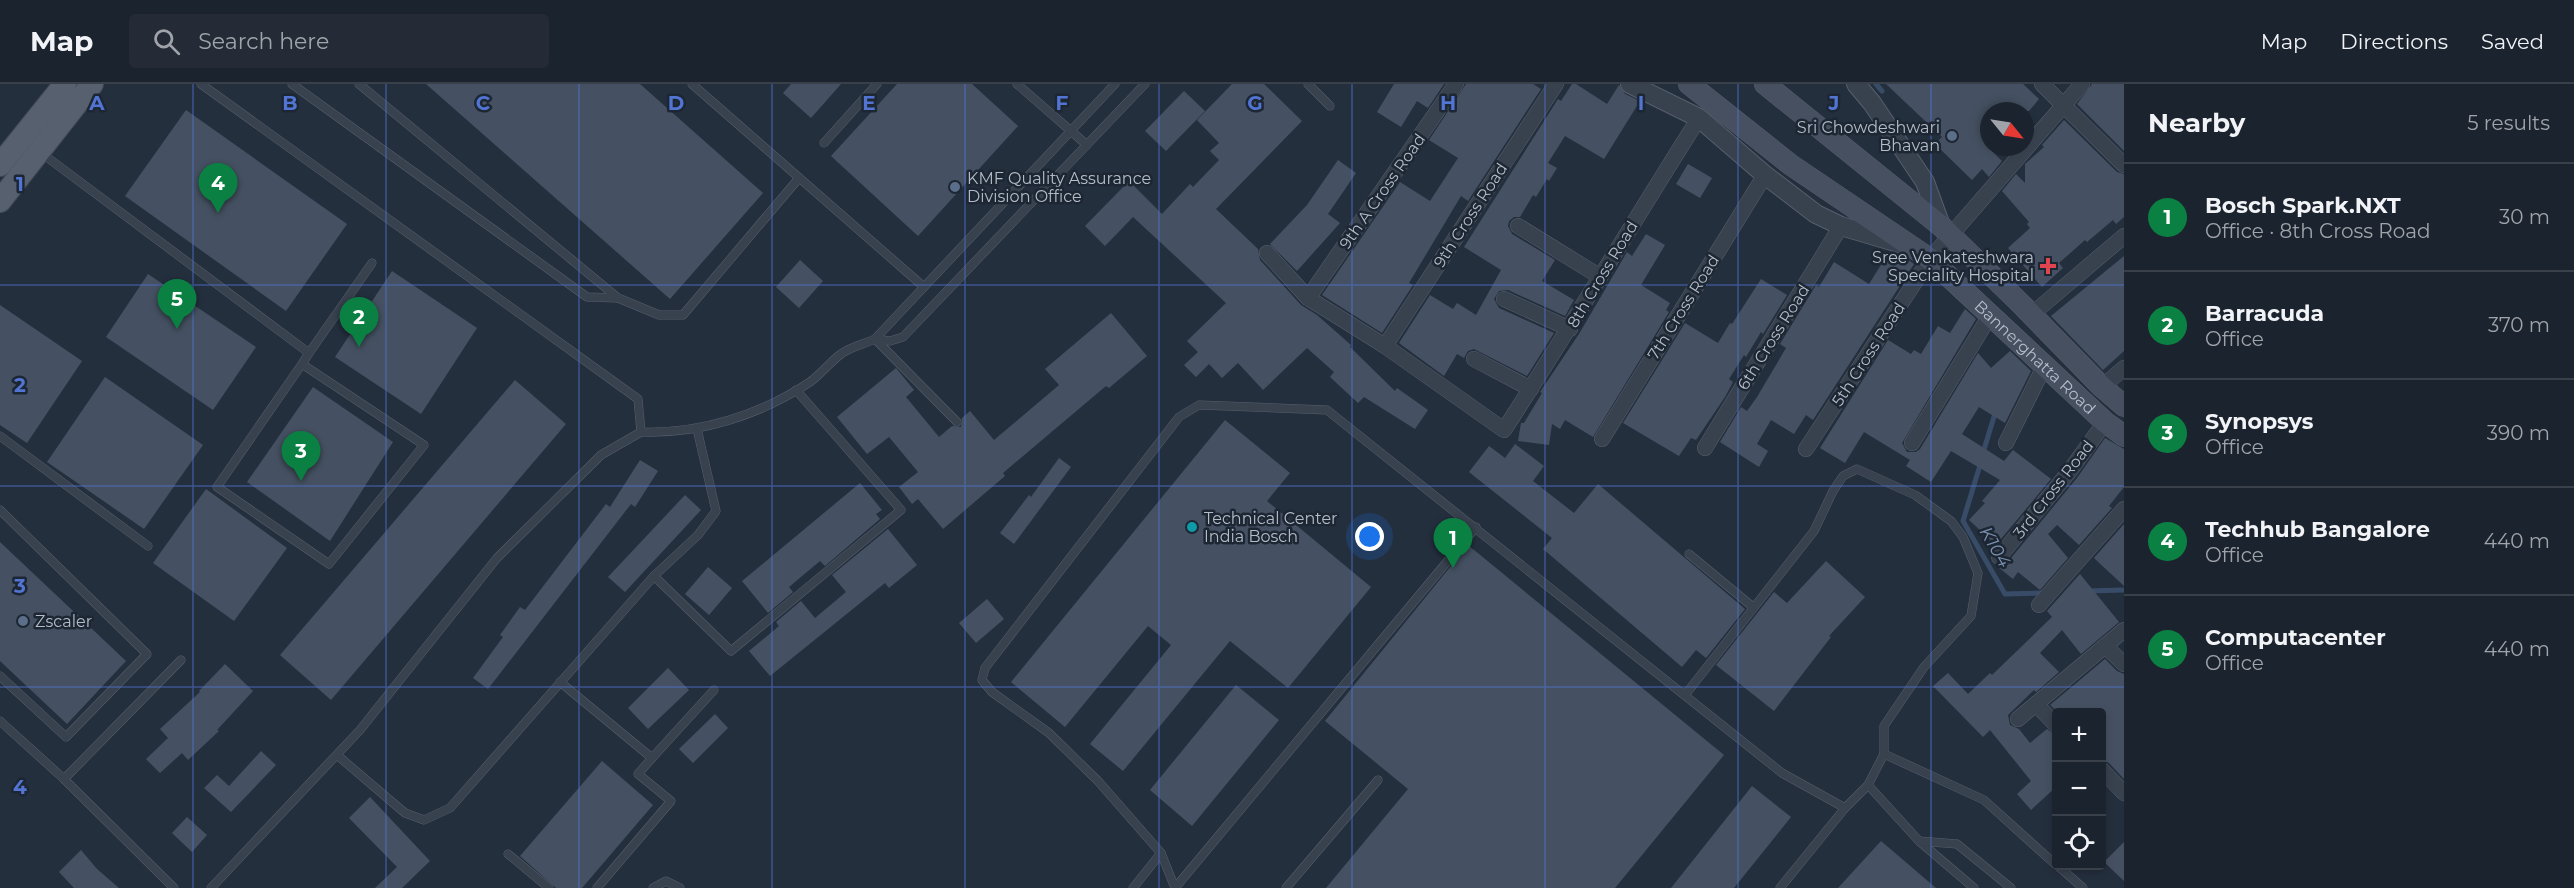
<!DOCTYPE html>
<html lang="en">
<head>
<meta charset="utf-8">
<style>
  body { margin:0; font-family:Montserrat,sans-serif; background:#242b36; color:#f1f3f6 }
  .controls { position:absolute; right:18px; bottom:18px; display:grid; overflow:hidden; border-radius:6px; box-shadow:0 3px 9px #0003 }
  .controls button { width:54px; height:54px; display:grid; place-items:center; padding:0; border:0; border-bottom:2px solid #39404a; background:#1b232e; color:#f1f3f6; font:30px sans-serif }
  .compass { position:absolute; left:1980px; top:18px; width:54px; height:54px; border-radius:50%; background:#1b232e; box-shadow:0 3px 9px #0003; rotate:120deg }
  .you { position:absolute; left:1370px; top:453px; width:21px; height:21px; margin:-15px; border:4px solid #fff; border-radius:50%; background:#1a73e8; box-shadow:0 0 0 9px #1a73e833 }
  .badge { display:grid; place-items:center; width:39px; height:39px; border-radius:50%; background:#0b8043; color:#fff; font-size:20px; font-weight:700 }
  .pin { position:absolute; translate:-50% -50px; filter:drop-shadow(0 2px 3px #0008) }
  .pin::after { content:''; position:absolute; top:32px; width:21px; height:18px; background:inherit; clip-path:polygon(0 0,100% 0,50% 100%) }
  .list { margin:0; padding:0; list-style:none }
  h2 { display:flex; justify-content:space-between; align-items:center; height:78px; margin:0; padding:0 24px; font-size:26px }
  h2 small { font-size:20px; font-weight:400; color:#a0a4aa }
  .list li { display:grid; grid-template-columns:39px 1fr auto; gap:18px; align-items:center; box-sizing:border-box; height:108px; padding:0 24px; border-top:2px solid #39404a }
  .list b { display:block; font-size:22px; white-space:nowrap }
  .list p { margin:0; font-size:20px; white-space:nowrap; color:#a0a4aa }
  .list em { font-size:20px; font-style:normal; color:#a0a4aa }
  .icon { flex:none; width:33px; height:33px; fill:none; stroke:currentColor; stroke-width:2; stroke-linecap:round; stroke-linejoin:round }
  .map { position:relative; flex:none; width:2124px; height:804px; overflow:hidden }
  header { display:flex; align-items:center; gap:36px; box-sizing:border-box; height:84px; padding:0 30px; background:#1b232e; border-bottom:2px solid #39404a }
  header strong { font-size:28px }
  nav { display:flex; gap:33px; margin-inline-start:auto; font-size:21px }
  .search { width:420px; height:54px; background:#242b36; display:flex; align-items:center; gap:15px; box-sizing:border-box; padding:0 21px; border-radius:6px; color:#a0a4aa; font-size:22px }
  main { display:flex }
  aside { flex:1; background:#1b232e }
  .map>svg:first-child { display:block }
</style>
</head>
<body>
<header>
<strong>Map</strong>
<div class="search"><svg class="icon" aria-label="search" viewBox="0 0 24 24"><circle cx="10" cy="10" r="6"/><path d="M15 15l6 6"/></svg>Search here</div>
<nav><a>Map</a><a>Directions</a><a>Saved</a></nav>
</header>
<main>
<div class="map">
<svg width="2124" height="804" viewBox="0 0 2124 804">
  <rect width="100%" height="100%" fill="#242f3e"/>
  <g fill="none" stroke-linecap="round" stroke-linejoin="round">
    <!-- stream -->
    <g stroke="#394c67" stroke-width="5">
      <path d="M 1876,0 L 1882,7"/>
      <path d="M 1983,369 L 1996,326"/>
      <path d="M 1981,378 L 1963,437 L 2005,510 L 2044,509"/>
      <path d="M 2087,507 L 2124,506"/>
    </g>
  </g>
  <!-- building -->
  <g fill="#455162">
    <path d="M 426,0 L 640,0 L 763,109 L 670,215 Z"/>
    <path d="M 791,0 L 841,0 L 811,34 L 783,9 Z"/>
    <path d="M 897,0 L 972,0 L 1018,42 L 918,152 L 831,72 Z"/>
    <path d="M 1232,0 L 1264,0 L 1302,37 L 1216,125 L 1258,165 L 1260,176 L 1301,221 L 1317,231 L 1351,261 L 1350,263 L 1395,307 L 1397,304 L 1428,326 L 1415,345 L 1364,313 L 1358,319 L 1330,293 L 1334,288 L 1307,264 L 1263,306 L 1238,279 L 1222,294 L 1209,280 L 1196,293 L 1184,281 L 1198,268 L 1187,257 L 1226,219 L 1133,133 L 1105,162 L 1085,142 L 1129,97 L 1162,130 L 1190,100 L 1193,103 L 1219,76 L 1210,67 L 1219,59 L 1197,36 Z"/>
    <path d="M 1394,0 L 1444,0 L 1428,24 L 1417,17 L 1401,43 L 1377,28 Z"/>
    <path d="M 1466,0 L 1533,0 L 1541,5 L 1468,117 L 1461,112 L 1409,199 L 1413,201 L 1382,249 L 1322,211 L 1400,98 L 1430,117 L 1458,74 L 1429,56 Z"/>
    <path d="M 1572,0 L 1576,0 L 1607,20 L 1619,1 L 1625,10 L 1640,17 L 1604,75 L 1565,52 L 1548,79 L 1557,84 L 1549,97 L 1547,95 L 1536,113 L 1533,111 L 1520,133 L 1514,133 L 1509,137 L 1508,142 L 1512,150 L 1555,176 L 1542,197 L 1574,216 L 1565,232 L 1508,206 L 1499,207 L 1494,215 L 1499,224 L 1554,249 L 1527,292 L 1474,265 L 1468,267 L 1464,274 L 1457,270 L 1444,292 L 1399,259 L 1430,211 L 1453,225 L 1457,219 L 1476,231 L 1501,186 L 1464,163 L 1558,15 L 1561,17 Z"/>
    <path d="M 1886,0 L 2023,0 L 2039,15 L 2029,27 L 1989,27 L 1989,64 L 2002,77 L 1989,93 L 1982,85 L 1972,96 L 1935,60 L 1942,53 Z"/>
    <path d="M 2092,0 L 2124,0 L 2124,67 L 2077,20 Z"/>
    <path d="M 1184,7 L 1205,27 L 1166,67 L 1145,47 Z"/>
    <path d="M 186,26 L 347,140 L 286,227 L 125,112 Z"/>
    <path d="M 2064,36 L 2117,88 L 2124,90 L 2124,133 L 2116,140 L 2113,136 L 2087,158 L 2085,156 L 2059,179 L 2063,184 L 2042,203 L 2008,164 L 2030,144 L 2027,140 L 2029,138 L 2002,107 L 2016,90 L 2025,99 L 2025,80 L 2044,63 L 2042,61 Z"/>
    <path d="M 1338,76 L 1356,89 L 1328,130 L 1340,139 L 1297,187 L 1270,160 L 1307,121 Z"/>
    <path d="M 1688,80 L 1712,94 L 1700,114 L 1676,100 Z"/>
    <path d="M 1646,150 L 1665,161 L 1641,201 L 1670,219 L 1666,226 L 1669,228 L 1593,353 L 1565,336 L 1560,345 L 1552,340 L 1549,361 L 1518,357 L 1521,339 L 1524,339 L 1542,309 L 1540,308 L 1579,250 L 1627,168 L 1632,172 Z"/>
    <path d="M 1889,168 L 1901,171 L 1914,180 L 1813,336 L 1806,331 L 1794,350 L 1771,336 L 1757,360 L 1768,367 L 1759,383 L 1720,358 L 1741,323 L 1747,327 L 1757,313 L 1786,264 L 1780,260 L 1816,201 L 1819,203 L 1834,178 L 1869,200 Z"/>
    <path d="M 2124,172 L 2124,267 L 2103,286 L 2051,232 Z"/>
    <path d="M 800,176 L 823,197 L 799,224 L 776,203 Z"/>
    <path d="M 392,187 L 477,244 L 421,330 L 335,273 Z"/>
    <path d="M 148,190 L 256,263 L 213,326 L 106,253 Z"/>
    <path d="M 1761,195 L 1787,211 L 1763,250 L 1761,248 L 1746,273 L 1744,271 L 1729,295 L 1733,298 L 1725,313 L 1696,356 L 1691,354 L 1679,372 L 1623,339 L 1685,239 L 1718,259 L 1730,239 L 1732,240 Z"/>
    <path d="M 0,221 L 82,277 L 27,359 L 0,341 Z"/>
    <path d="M 1965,225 L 1976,235 L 1902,359 L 1907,368 L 1916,368 L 1920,365 L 1978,269 L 1991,284 L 2010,267 L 2031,287 L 2005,339 L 1979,323 L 1962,350 L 2004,377 L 2013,366 L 2051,395 L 1996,461 L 1969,436 L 1985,419 L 1982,417 L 2000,396 L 1951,367 L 1931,398 L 1906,382 L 1910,376 L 1864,348 L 1845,379 L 1820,364 L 1888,256 L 1911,270 L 1914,266 L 1921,270 L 1938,242 L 1950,249 Z"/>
    <path d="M 1111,229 L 1147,272 L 1109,304 L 1106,302 L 1003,389 L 1005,392 L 943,445 L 918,415 L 912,420 L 899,403 L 918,388 L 889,353 L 867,370 L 837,333 L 896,284 L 914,306 L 906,313 L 939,353 L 952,342 L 961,343 L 962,334 L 970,327 L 994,356 L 1059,301 L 1045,285 Z"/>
    <path d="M 105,293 L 203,361 L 144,445 L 47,378 Z"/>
    <path d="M 515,296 L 566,340 L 331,616 L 280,571 Z"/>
    <path d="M 313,303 L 393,358 L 330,457 L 247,398 Z"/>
    <path d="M 1225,336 L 1290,389 L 1267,417 L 1371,503 L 1288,604 L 1230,557 L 1123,687 L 1090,660 L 1171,561 L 1148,542 L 1065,643 L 1011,598 Z"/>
    <path d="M 2105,354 L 2124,365 L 2124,403 L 2109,422 L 2112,424 L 2079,461 L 2057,441 L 2048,450 L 2068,474 L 2040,506 L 2018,488 L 2013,495 L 1998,483 L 2007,479 L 2077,394 Z"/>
    <path d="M 1515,360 L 1544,382 L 1533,397 L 1574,429 L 1598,400 L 1745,525 L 1706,574 L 1696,566 L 1682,583 L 1543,465 L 1552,454 L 1469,388 L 1489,362 L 1505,374 Z"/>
    <path d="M 1059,374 L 1071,383 L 1014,460 L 1000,449 L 1029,411 L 1031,413 Z"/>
    <path d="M 640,376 L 658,387 L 635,423 L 631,420 L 488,605 L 473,594 L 503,553 L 500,551 L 520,523 L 525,526 L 606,420 L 610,423 Z"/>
    <path d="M 860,399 L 882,426 L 876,430 L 880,435 L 825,482 L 820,477 L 789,503 L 793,508 L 768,529 L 742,497 Z"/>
    <path d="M 206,405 L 287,464 L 234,537 L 153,479 Z"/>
    <path d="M 685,411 L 701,426 L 625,508 L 608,493 Z"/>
    <path d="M 2124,440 L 2124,502 L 2094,474 Z"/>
    <path d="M 888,445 L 917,481 L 889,504 L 885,499 L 770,592 L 749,567 L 779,542 L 776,538 L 801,517 L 815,534 L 846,508 L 832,491 Z"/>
    <path d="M 0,458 L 126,577 L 67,640 L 0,577 Z"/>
    <path d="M 1468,461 L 1724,671 L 1615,804 L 1326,804 L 1408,705 L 1325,637 Z"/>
    <path d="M 1826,477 L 1865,513 L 1829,552 L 1831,553 L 1774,627 L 1716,581 L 1774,508 L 1787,519 Z"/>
    <path d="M 708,483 L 732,504 L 709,531 L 685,510 Z"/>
    <path d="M 2080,490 L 2119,538 L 2081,570 L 2062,546 L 2040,569 L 2059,588 L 2036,608 L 2034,606 L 2008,631 L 2010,641 L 2019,645 L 2030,659 L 2047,645 L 2056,651 L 2056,703 L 2031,726 L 2017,710 L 2031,697 L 1990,646 L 1983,653 L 1933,602 L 1948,589 L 1968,610 L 1990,589 L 1992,591 L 2052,533 L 2047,527 Z"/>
    <path d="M 987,515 L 1004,535 L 976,559 L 959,539 Z"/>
    <path d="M 2105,575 L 2117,587 L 2124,590 L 2124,695 L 2109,679 L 2102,676 L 2102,628 L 2058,628 L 2050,621 Z"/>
    <path d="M 225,580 L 253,607 L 217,646 L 219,647 L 188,676 L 182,669 L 160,689 L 146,675 L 168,654 L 160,645 L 200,608 L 199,607 Z"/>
    <path d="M 668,584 L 689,606 L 648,645 L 628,624 Z"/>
    <path d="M 1236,601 L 1279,636 L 1192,742 L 1150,706 Z"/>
    <path d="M 715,630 L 728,644 L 693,679 L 679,665 Z"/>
    <path d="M 261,667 L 276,681 L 231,728 L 204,704 L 217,691 L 229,702 Z"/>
    <path d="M 602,677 L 653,721 L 582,804 L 556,804 L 520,772 Z"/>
    <path d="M 1752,702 L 1791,733 L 1734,804 L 1671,804 Z"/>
    <path d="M 370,713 L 430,777 L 402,804 L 375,804 L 397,783 L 349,734 Z"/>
    <path d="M 187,733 L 207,751 L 192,768 L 172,749 Z"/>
    <path d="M 1881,757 L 1936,804 L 1838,804 Z"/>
    <path d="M 2124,758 L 2124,797 L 2104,778 Z"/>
    <path d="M 81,766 L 97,785 L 119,804 L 74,804 L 59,788 Z"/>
  </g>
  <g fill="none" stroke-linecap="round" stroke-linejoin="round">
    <defs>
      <g id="service">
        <path d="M 201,0 L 638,315 L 641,348 C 701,350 760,331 810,298 C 821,290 830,278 841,270 C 850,263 864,260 875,255 L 1115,0"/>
        <path d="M 292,0 L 587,213 L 618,214"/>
        <path d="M 359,0 L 618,214 L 659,231 L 683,231 L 799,94"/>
        <path d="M 692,0 L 924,203"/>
        <path d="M 1017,0 L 1087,61"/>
        <path d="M 1308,0 L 1330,22"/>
        <path d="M 824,59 L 877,0"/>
        <path d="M 40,68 L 309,269 L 372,179"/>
        <path d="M 875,255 L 890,257 L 903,253 L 1145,0"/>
        <path d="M 875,255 L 957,338"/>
        <path d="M 302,280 L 424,361 L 329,480 L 217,403 L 302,280 L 309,269"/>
        <path d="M 697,345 L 716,427 L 698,451 L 654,492 L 731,567 L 901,426 L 796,306"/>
        <path d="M 0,352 L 148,462"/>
        <path d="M 0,426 L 147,570 L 66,653 L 0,592"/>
        <path d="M 1689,470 L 1753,523"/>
        <path d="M 560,598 L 652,674 L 714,606"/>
        <path d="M 1685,611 L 1814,447 L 1833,407 L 1843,392 L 1857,385 L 1915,411 L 1951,437 L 1963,453 L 1978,489 L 1971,532 L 1924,583 L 1884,642 L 1884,670"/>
        <path d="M 0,637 L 64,695 L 174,804"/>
        <path d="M 337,671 L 405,729 L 424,736 L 450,724 L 654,492"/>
        <path d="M 64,695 L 181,576"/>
        <path d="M 1868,701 L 1919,757 L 1974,804"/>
        <path d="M 1919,757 L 1957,760 L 2011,804"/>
        <path d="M 508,770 L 549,804"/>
        <path d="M 2058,782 L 2083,804"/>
        <path d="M 211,804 L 360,646 L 497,474 L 601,371 L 641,348"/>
        <path d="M 597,804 L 671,717 L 638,690 L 652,674"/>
        <path d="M 653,804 L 666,797 L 680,804"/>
        <path d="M 1133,804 L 1161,769"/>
        <path d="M 1175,804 L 1161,769 L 1098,697 L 1049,649 L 992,608 L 982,596 L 985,584 L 1179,333 L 1199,321 L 1327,326 L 1782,689 L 1845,724 L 1868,701 L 1884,670 L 1984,716 L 2056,781"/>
        <path d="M 1175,804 L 1476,443"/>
        <path d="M 1286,804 L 1378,696"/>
        <path d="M 1780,804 L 1845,724"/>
      </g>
      <g id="minor">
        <path d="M 2042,0 L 2124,81"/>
        <path d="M 1518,142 L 1599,192"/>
        <path d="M 1267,169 L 1308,214 L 1385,262 L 1504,346 C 1571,243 1633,138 1699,34"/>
        <path d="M 1308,214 L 1456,0"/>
        <path d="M 1504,215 L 1570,245"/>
        <path d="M 2031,231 L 2124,152"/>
        <path d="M 1385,262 L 1556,0"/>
        <path d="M 1474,275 L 1531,305"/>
        <path d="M 2102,303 L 2124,284"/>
        <path d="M 1602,355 L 1765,91"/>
        <path d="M 1912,359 L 1991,230"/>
        <path d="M 2006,359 L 2045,281"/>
        <path d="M 1705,364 L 1841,142"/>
        <path d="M 1806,365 L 1930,175 L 2082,0"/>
        <path d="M 1999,473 L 2069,388 L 2105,338"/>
        <path d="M 2039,521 L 2124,425"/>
        <path d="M 2105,562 L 2124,580"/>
        <path d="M 2036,620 L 2056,641"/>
        <path d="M 2018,635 L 2124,546"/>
        <path d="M 2102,686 L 2124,709"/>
      </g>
      <g id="tertiary">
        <path d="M 1630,0 L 1699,34 L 1765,91 L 1816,130 L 1841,142 L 1902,160"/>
        <path d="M 1856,0 L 1872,19 L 1925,98 L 1941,142"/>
      </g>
      <g id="secondary">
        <path id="s1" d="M 1689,0 L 1791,81 L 1930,175 L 2105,338 L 2124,352"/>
        <path d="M 1765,0 L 1941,142 L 2024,223 L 2102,303 L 2124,322"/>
      </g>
      <g id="primary">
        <path d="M 0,81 L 65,0"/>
        <path d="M 0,117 L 92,0"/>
      </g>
    </defs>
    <!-- service casing -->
    <use href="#service" stroke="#565f6c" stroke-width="9"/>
    <!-- minor casing -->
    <use href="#minor" stroke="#565f6c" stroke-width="16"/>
    <!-- tertiary casing -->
    <use href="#tertiary" stroke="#565f6c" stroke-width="20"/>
    <!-- secondary casing -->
    <use href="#secondary" stroke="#565f6c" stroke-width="22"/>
    <!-- primary casing -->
    <use href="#primary" stroke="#414a57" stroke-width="24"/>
    <!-- service -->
    <use href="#service" stroke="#38414e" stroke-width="8"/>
    <!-- minor -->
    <use href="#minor" stroke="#38414e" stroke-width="15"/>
    <!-- tertiary -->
    <use href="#tertiary" stroke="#38414e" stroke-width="18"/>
    <!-- secondary -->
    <use href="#secondary" stroke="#465061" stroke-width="21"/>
    <!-- primary -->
    <use href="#primary" stroke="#56606e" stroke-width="22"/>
  </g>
  <!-- grid -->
  <path fill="none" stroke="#5274d3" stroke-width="1.5" stroke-opacity="0.55" d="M 193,0 L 193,804M 386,0 L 386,804M 579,0 L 579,804M 772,0 L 772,804M 965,0 L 965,804M 1159,0 L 1159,804M 1352,0 L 1352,804M 1545,0 L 1545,804M 1738,0 L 1738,804M 1931,0 L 1931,804M 0,201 L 2124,201M 0,402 L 2124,402M 0,603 L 2124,603"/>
  <!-- markers -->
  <g fill="#5c6f8a" stroke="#1d2633" stroke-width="2">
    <circle cx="1952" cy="52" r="6"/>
    <circle cx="955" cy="103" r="6"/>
    <circle cx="23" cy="537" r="6"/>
  </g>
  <path fill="#e0444e" stroke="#1d2633" stroke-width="2" d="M2045 173h6v6h6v6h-6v6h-6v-6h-6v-6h6z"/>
  <circle fill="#0f9aa8" stroke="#1d2633" stroke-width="2" cx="1192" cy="443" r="6"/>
  <g text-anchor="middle" stroke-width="5" stroke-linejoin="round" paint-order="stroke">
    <!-- poi labels -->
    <g font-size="16" fill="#b4bcc9" stroke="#1d2633" text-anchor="start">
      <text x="1940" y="49" text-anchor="end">Sri Chowdeshwari<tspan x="1940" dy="18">Bhavan</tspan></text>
      <text x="967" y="100">KMF Quality Assurance<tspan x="967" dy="18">Division Office</tspan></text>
      <text x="2034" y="179" text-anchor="end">Sree Venkateshwara<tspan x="2034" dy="18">Speciality Hospital</tspan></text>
      <text x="1204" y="440">Technical Center<tspan x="1204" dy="18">India Bosch</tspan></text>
      <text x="35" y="543">Zscaler</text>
    </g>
    <!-- street labels -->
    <g font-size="16" fill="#b4bcc9" stroke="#1d2633">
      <text transform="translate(1382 107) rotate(-55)" y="6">9th A Cross Road</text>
      <text transform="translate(1470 131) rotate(-57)" y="6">9th Cross Road</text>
      <text transform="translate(1602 190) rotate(-59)" y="6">8th Cross Road</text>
      <text transform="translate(1683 223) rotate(-58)" y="6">7th Cross Road</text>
      <text transform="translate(1773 253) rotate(-58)" y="6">6th Cross Road</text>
      <text transform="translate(1868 270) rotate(-57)" y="6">5th Cross Road</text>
      <text dy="6" stroke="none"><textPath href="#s1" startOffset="442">Bannerghatta Road</textPath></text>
      <text transform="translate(2053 405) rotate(-52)" y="6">3rd Cross Road</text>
    </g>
    <!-- water labels -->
    <g font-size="18" font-style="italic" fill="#7c92b1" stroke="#1d2633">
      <text transform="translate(1995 463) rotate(60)" y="6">K104</text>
    </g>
  </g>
  <g font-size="20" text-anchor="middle" font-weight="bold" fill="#5274d3" stroke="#1d2633" stroke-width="5" stroke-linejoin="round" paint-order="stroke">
    <text x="97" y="26">A</text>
    <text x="290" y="26">B</text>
    <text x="483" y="26">C</text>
    <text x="676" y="26">D</text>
    <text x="869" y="26">E</text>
    <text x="1062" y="26">F</text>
    <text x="1255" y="26">G</text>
    <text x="1448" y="26">H</text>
    <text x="1641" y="26">I</text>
    <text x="1834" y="26">J</text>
    <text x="20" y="107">1</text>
    <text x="20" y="308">2</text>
    <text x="20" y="509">3</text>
    <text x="20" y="710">4</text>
  </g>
</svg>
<div class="controls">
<button>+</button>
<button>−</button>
<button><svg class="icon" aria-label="locate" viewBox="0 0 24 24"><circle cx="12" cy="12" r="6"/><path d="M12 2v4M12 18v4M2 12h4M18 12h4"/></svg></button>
</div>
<svg class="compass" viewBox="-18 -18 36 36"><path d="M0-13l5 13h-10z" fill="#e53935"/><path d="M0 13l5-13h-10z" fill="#a0a4aa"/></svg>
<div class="you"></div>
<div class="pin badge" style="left:1453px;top:484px">1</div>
<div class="pin badge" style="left:359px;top:263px">2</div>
<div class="pin badge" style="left:301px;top:397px">3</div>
<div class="pin badge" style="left:218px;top:129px">4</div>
<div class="pin badge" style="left:177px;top:245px">5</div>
</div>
<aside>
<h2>Nearby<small>5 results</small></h2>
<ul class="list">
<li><span class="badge">1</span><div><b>Bosch Spark.NXT</b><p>Office · 8th Cross Road</p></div><em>30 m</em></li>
<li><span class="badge">2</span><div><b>Barracuda</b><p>Office</p></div><em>370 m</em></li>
<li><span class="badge">3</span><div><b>Synopsys</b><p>Office</p></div><em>390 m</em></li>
<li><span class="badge">4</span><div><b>Techhub Bangalore</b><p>Office</p></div><em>440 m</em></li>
<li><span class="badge">5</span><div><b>Computacenter</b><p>Office</p></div><em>440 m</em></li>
</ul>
</aside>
</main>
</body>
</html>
